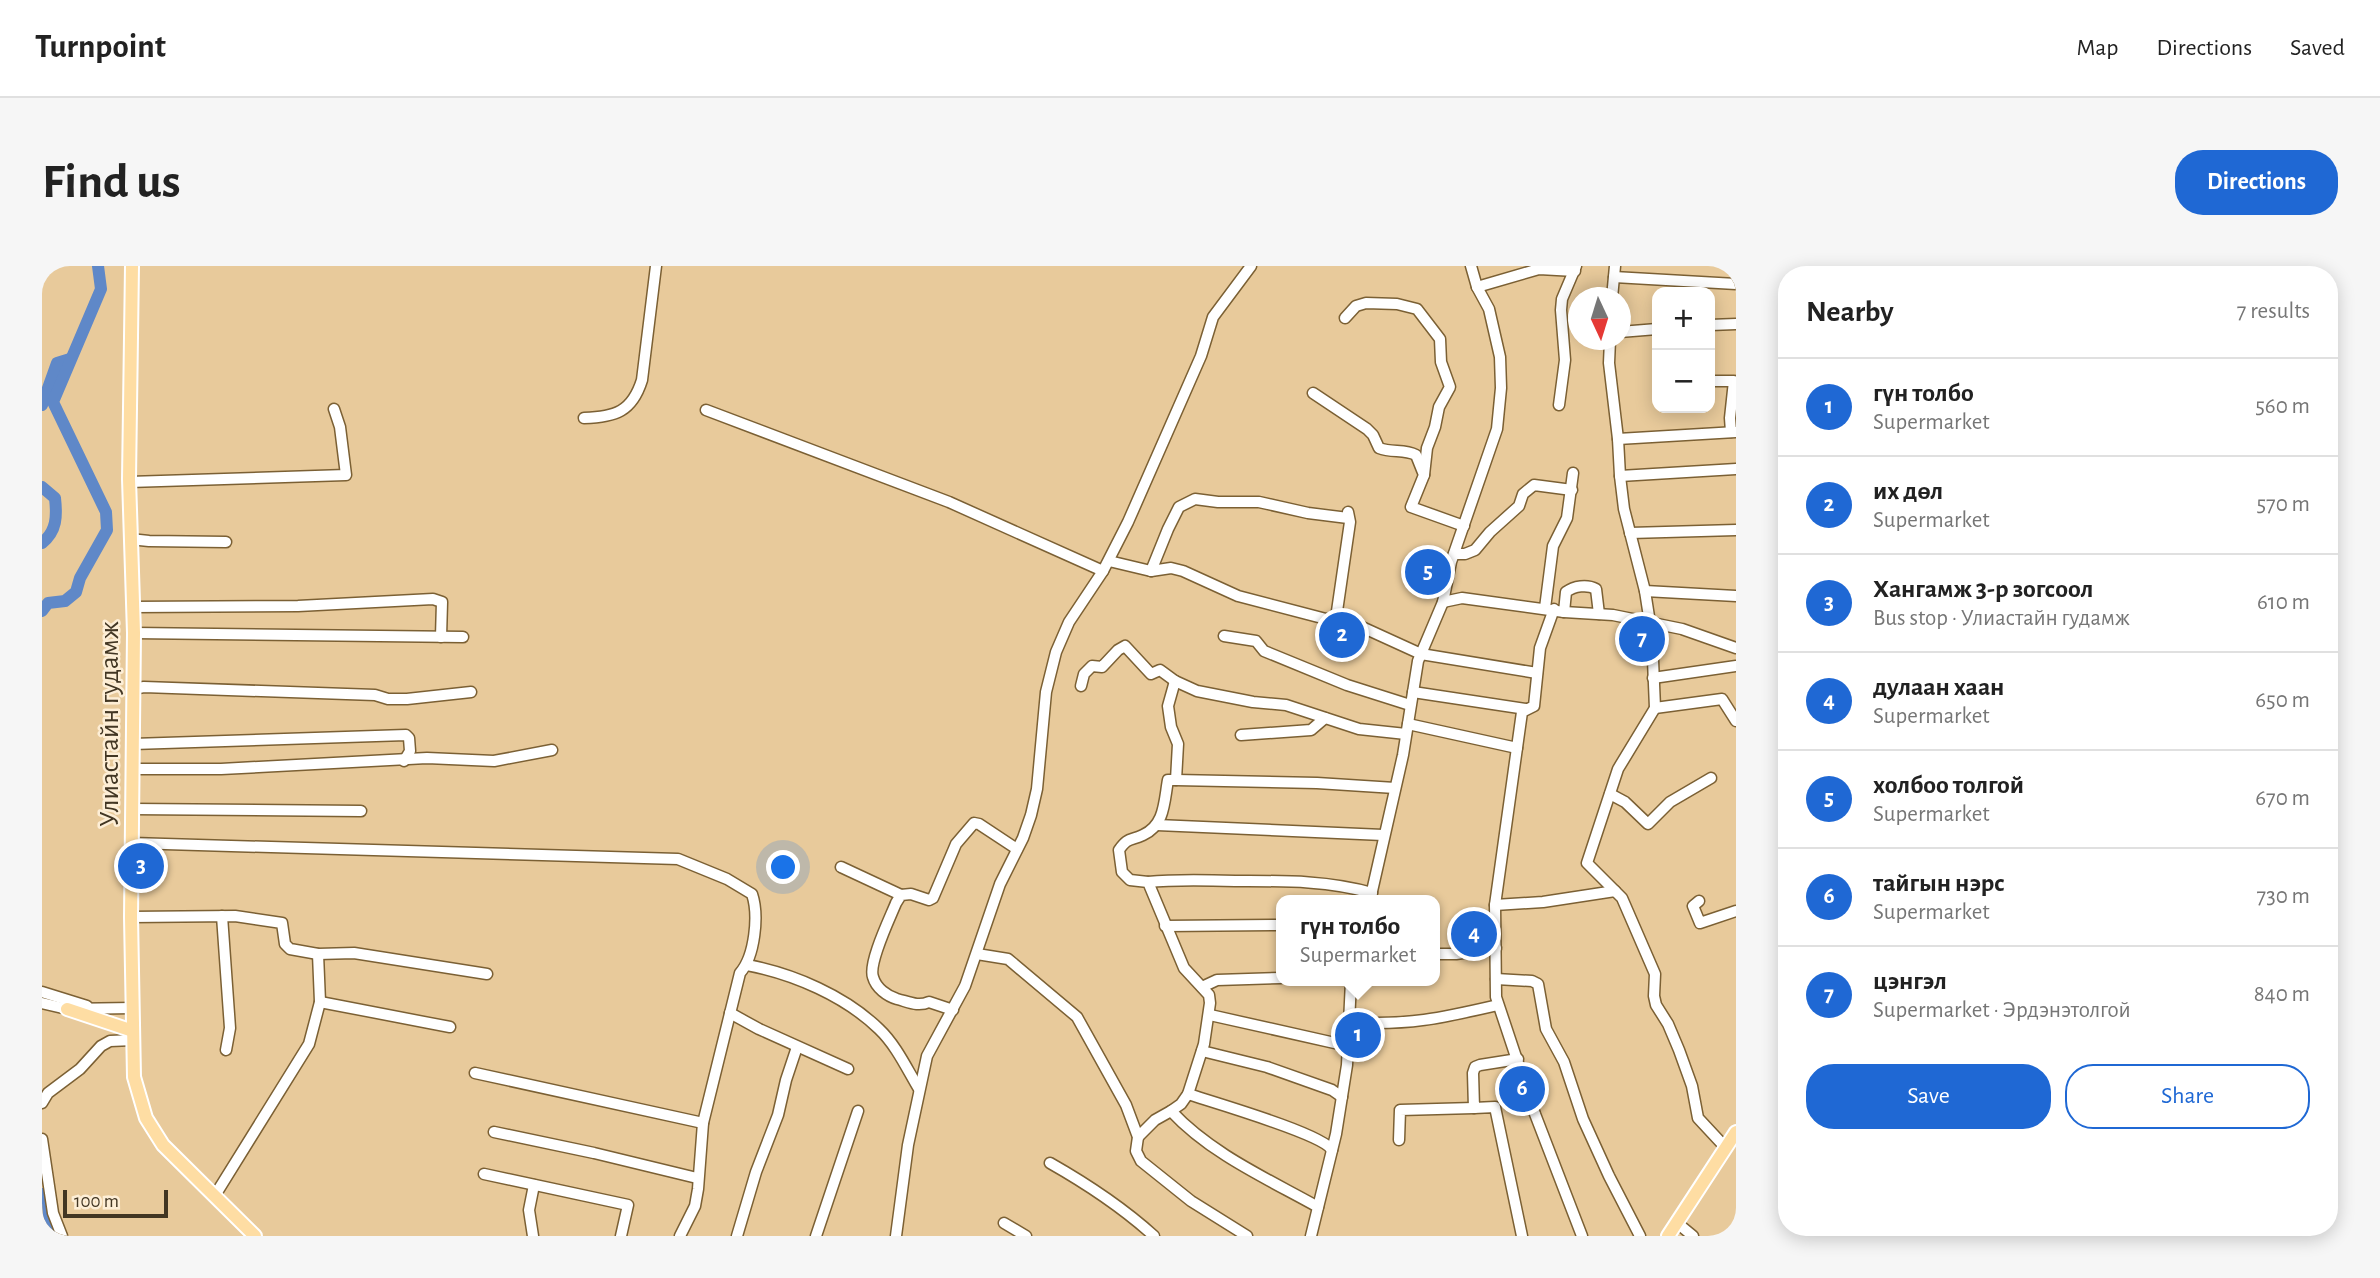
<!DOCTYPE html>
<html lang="en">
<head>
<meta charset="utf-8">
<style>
  body { margin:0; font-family:"Alegreya Sans",sans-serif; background:#f6f6f6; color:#222 }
  .controls { position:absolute; right:21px; top:21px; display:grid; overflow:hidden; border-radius:14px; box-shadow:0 4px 18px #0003 }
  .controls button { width:63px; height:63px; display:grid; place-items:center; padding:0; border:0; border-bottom:2px solid #e0e0e0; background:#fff; color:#222; font:35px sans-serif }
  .compass { position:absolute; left:1526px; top:21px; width:63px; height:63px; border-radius:50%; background:#fff; box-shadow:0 4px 18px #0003; rotate:176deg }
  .scale { position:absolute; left:21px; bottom:18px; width:105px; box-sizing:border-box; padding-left:7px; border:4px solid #423623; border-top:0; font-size:19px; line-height:24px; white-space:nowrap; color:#423623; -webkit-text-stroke:5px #fdeed6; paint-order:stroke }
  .you { position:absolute; left:742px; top:602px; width:24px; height:24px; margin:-18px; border:5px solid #fff; border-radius:50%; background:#1a73e8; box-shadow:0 0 0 10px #1a73e833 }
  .badge { display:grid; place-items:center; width:46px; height:46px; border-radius:50%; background:#1f68d4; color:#fff; font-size:23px; font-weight:700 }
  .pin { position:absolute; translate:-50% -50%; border:4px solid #fff; box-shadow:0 2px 7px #0006 }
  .popup { position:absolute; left:1234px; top:629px; width:164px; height:91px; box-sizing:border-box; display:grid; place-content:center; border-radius:14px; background:#fff; filter:drop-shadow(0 2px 5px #0005); font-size:23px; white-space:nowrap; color:#767676 }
  .popup b { font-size:26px; color:#222 }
  .popup::after { content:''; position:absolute; left:50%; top:100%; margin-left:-14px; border:14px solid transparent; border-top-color:#fff }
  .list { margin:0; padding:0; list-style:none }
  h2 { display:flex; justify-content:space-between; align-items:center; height:91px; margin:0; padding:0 28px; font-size:30px }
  h2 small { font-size:23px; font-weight:400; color:#767676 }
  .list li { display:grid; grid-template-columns:46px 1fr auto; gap:21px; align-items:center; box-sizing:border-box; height:98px; padding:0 28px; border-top:2px solid #e0e0e0 }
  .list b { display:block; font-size:26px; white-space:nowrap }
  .list p { margin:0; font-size:23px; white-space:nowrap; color:#767676 }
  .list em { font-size:23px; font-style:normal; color:#767676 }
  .actions { display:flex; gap:14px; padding:21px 28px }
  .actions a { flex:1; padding:16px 0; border:2px solid #1f68d4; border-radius:28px; text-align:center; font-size:24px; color:#1f68d4 }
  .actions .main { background:#1f68d4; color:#fff }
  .map { position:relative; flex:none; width:1694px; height:970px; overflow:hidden; border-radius:28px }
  header { display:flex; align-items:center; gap:42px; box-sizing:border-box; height:98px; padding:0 35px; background:#fff; border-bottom:2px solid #e0e0e0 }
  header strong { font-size:33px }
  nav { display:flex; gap:38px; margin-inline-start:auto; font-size:24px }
  .intro { display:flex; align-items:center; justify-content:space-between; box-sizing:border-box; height:168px; padding:0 42px }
  h1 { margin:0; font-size:49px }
  .button { padding:18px 32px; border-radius:28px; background:#1f68d4; color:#fff; font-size:24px; font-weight:700 }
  main { display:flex; gap:42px; padding:0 42px }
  aside { flex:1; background:#fff; border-radius:28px; box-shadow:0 4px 18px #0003 }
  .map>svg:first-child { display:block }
</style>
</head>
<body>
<header>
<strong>Turnpoint</strong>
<nav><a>Map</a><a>Directions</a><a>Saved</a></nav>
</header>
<div class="intro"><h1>Find us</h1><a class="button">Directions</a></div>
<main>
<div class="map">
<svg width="1694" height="970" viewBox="0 0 1694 970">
  <rect width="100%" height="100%" fill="#e8ca9b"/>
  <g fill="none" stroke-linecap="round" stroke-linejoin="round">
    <!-- river -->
    <g stroke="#5f88c8" stroke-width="12">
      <path d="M 0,139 L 15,97 L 28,93"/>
      <path d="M 0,221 L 13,232 C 15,250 15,265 0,277"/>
      <path d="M 0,345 L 6,337 L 23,335 L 34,326 L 38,312 L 65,264 L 64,246 L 11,136 L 59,23 L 56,0"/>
      <path d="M 0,928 L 6,936 L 8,970"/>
    </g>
    <defs>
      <g id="minor">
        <path d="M 1572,11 L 1694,18"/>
        <path d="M 1435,21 L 1497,3 L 1533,5"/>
        <path d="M 1570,32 L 1573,0"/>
        <path d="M 1303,52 L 1314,40 L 1324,37 L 1355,38 L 1375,43 L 1398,73 L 1399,96 L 1408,121 L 1397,141 L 1393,161 L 1385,182 L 1382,209"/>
        <path d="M 1668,59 L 1694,58"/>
        <path d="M 1578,66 L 1615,63"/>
        <path d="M 1568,74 L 1567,97 L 1576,173 L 1578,210 L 1582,243 L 1603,325 L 1610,370 L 1613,442 L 1576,503 L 1545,597 L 1580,632 L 1613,708 L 1612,730 L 1614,739 L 1626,758 L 1637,784 L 1650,820 L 1656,852 L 1683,881"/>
        <path d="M 1668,115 L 1692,115 L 1688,152 L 1689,166"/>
        <path d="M 1271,127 L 1325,163 L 1331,169 L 1337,182 C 1350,187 1362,183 1374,189 L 1382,209 L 1369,241 L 1422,260"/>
        <path d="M 1517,139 L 1523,94 L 1519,44 L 1520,33 L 1534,0"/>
        <path d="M 664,144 L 907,236 L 1061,305"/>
        <path d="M 542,152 C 573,151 590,146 600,114 L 614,0"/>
        <path d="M 1576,173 L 1694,166"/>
        <path d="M 1578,210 L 1694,203"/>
        <path d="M 87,216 L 304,209 L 298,161 L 292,143"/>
        <path d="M 1588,267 L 1694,264"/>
        <path d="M 88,273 L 107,275 L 184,276"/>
        <path d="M 1412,288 L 1423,288 L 1433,284 L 1448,266 L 1477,240 L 1481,228 L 1492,219 L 1530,224"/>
        <path d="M 1067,295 L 1109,305 L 1129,302 L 1141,305 L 1196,330 L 1284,353 L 1294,352 L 1311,357 L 1379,388 L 1495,407"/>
        <path d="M 1109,305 L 1126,263 L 1137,241 L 1153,233 L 1176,236 L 1217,236 L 1266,247 L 1306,252"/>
        <path d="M 1603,325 L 1694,330"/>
        <path d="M 1401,336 L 1420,332 L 1522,346 L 1571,349 L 1640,363 L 1694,382"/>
        <path d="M 91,341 L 256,340 L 391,333 L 400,336 L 399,371"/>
        <path d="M 1503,342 L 1511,280 L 1525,252 L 1531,207"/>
        <path d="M 1512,343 L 1498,382 L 1492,440 L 1480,446 L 1453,639 L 1454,731 L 1493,848 L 1540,970"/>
        <path d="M 1522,346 L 1524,326 C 1532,320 1545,318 1554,323 L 1557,348"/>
        <path d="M 1294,352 L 1308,256 L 1306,246"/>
        <path d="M 92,367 L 421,371"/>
        <path d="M 1182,370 L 1214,375 L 1222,385 L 1305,419 L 1368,439"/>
        <path d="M 1611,412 L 1694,400"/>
        <path d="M 1039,420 L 1042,408 L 1050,400 L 1060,401 L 1076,384 L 1083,380 L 1109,408 L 1118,404 L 1133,415"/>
        <path d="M 91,423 L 102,421 L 333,429 L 346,433 L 365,433 L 429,426"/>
        <path d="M 1371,426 L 1484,443"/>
        <path d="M 1613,442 L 1680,433 L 1694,455"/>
        <path d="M 1366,458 L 1475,482"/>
        <path d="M 1199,469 L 1269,464 L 1283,452"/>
        <path d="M 91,478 L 364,469 L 367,472 L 368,485 L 362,495"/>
        <path d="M 91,503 L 179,503 L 385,492 L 452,495 L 510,484"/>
        <path d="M 1134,514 L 1275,517 L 1353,522"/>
        <path d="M 1568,528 L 1583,536 L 1606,558 L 1628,536 L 1669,512"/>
        <path d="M 90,543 L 319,545"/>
        <path d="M 1115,559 L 1341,569"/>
        <path d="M 90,577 L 636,593 L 685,613 L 710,628 C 717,649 713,690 698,707 L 661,857 L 656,923 L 653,940 L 638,970"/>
        <path d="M 799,601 L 859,629"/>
        <path d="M 1106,616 C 1135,613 1164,614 1194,615 C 1239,615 1285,614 1330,627"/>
        <path d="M 1328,634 L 1361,489 L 1376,395 L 1401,336 L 1409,296 L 1455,163 L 1459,122 L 1458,91 L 1447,43 L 1435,21 L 1429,0"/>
        <path d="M 1657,635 L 1651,640 L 1658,657 L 1694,645"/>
        <path d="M 1453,639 L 1501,636 L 1573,625"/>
        <path d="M 180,650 L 188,762 L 184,784"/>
        <path d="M 89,651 L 193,650 L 240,657 L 243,678 L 248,683 L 276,688 L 312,687 L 445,708"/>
        <path d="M 1123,660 L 1239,659"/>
        <path d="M 935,688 L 966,693 L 1035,751 L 1084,839 L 1096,871 L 1094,885 L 1099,895 L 1149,935 L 1205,970"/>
        <path d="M 1393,688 L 1414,688 L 1454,682"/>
        <path d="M 705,699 C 752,708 803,730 837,763 C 854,779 865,803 877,823"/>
        <path d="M 1454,713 L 1490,715 L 1496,718 L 1504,763 L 1522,796 L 1541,853 L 1567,910 L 1598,970"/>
        <path d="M 1160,721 L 1175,714 L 1239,712"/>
        <path d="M 0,726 L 45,740"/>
        <path d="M 278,736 L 408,761"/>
        <path d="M 0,737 L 25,743 L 91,742"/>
        <path d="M 911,744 L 887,736 C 876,741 867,736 855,733 C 845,730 834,722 831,711 C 826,697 848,652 854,637 L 859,629 L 869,628 L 887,634 L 891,632 L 914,578 L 932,557 L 937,558 L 975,583"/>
        <path d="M 688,747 L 717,763 L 806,803"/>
        <path d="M 1168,749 L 1306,780"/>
        <path d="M 1307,756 C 1365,760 1400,752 1456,739"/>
        <path d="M 1160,785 L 1225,801 L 1290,824 L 1300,831"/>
        <path d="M 1476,793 L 1438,799 L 1433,801 L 1431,807 L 1432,842 L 1453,841 L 1480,970"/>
        <path d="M 433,807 L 661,857"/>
        <path d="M 1146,828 C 1170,836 1281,868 1290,884"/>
        <path d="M 0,837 L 6,827 L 38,803 L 59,780 L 68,775 L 91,774"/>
        <path d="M 1129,845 L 1139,838 L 1146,828 L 1162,778 L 1168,737 L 1167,729 L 1142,702 L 1106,616 L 1088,614 L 1080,606 L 1077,584 C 1086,571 1088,575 1101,569 C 1123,559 1122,536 1126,514 L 1134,514 L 1136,478 L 1129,461 L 1126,440 L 1133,415 L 1155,425 L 1211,436 L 1244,439 L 1317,463 L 1364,468"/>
        <path d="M 452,866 L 552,887 L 655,912"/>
        <path d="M 1096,871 L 1113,854 L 1129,845 C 1169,888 1226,913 1276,941"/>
        <path d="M 0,873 L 11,947 L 20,970"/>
        <path d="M 1357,874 L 1358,844 L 1432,842"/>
        <path d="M 1008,897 C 1045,918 1080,941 1112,970"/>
        <path d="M 442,908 L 586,939 L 579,970"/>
        <path d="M 172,931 L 267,778 L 278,736 L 276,688"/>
        <path d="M 1634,956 L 1651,970"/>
        <path d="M 962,957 L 984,970"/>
        <path d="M 491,970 L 487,944 L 492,919"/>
        <path d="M 695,970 L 714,906 L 736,849 L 744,814 L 755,781"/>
        <path d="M 774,970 L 816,845"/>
        <path d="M 854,970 L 866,879 L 885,790 L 923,720 L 958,618 L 981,572 L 989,549 L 995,523 L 1004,426 L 1014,386 L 1027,356 L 1061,305 L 1086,256 L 1159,90 L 1171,51 L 1209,0"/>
        <path d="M 1269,970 L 1294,868 L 1305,799 L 1309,715"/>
      </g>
      <g id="major">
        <path d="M 90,0 L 87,213 L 92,367 L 89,651 L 92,811 L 104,852 L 121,879 L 213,970"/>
        <path d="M 25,743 L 91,765"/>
        <path d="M 1626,970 L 1694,866"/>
      </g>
    </defs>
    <!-- minor casing -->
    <use href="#minor" stroke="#7b6034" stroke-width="13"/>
    <!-- major casing -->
    <use href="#major" stroke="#fff" stroke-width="16"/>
    <!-- minor -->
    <use href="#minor" stroke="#fff" stroke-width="10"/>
    <!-- major -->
    <use href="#major" stroke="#fedda3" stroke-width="12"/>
  </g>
  <g text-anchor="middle" stroke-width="5" stroke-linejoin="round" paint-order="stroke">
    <!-- street labels -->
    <g font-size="28" fill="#423623" stroke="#fdeed6">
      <text transform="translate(66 458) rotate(-90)" y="10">Улиастайн гудамж</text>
    </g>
  </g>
</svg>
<div class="controls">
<button>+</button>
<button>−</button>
</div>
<svg class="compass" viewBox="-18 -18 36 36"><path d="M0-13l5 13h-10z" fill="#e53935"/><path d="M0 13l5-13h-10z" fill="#767676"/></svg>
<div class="scale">100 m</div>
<div class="you"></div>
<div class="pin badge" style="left:1316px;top:769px">1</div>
<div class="popup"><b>гүн толбо</b>Supermarket</div>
<div class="pin badge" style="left:1300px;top:369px">2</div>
<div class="pin badge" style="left:99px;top:600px">3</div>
<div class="pin badge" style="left:1432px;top:668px">4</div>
<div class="pin badge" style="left:1386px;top:306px">5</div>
<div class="pin badge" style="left:1480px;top:823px">6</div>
<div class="pin badge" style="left:1600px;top:373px">7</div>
</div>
<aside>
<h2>Nearby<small>7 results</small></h2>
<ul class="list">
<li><span class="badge">1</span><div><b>гүн толбо</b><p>Supermarket</p></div><em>560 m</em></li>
<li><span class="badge">2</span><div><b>их дөл</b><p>Supermarket</p></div><em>570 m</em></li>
<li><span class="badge">3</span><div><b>Хангамж 3-р зогсоол</b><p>Bus stop · Улиастайн гудамж</p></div><em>610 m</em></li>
<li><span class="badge">4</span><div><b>дулаан хаан</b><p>Supermarket</p></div><em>650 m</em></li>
<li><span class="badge">5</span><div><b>холбоо толгой</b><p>Supermarket</p></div><em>670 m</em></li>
<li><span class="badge">6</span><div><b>тайгын нэрс</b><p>Supermarket</p></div><em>730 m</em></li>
<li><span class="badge">7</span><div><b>цэнгэл</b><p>Supermarket · Эрдэнэтолгой</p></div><em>840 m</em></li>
</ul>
<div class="actions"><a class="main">Save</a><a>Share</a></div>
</aside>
</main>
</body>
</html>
